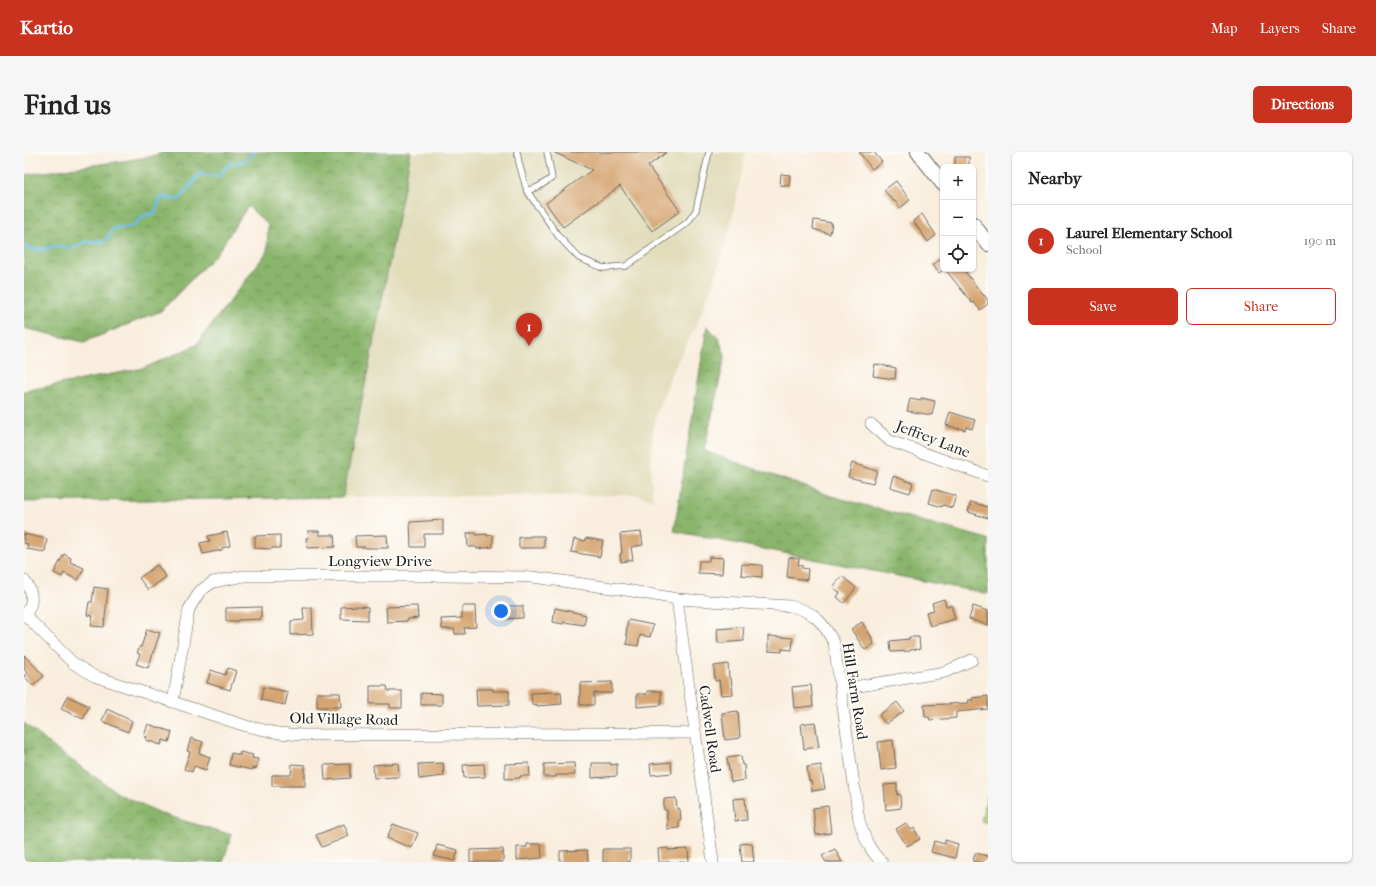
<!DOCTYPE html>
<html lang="en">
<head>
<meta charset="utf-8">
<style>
  body { margin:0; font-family:"IM FELL French Canon",serif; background:#f6f6f6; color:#222 }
  .controls { position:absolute; right:12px; top:12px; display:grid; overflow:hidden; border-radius:6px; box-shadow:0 1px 3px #0004 }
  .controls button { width:36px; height:36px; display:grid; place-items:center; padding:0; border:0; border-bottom:1px solid #e0e0e0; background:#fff; color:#222; font:20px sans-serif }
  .you { position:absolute; left:477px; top:459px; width:14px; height:14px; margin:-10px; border:3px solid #fff; border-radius:50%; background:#1a73e8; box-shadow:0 0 0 6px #1a73e833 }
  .badge { display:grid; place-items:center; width:26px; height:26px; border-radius:50%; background:#c8321e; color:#fff; font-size:13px; font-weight:700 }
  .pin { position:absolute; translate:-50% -33px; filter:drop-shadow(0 1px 2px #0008) }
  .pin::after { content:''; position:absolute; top:21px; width:14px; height:12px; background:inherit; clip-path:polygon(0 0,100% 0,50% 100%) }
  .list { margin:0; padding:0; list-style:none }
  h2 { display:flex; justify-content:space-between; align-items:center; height:52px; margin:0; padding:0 16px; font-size:17px }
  h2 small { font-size:13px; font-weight:400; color:#767676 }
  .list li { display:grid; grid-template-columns:26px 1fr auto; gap:12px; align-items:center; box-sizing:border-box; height:72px; padding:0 16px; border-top:1px solid #e0e0e0 }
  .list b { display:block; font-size:15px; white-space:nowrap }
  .list p { margin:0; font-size:13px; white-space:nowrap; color:#767676 }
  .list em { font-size:13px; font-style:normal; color:#767676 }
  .actions { display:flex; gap:8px; padding:12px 16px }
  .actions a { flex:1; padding:9px 0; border:1px solid #c8321e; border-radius:6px; text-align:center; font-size:14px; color:#c8321e }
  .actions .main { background:#c8321e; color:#fff }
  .icon { flex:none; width:22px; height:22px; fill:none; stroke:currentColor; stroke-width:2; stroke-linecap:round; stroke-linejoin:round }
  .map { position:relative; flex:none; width:964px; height:710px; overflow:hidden; border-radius:6px }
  header { display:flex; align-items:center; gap:24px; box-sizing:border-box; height:56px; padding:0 20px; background:#c8321e; color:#fff }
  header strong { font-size:19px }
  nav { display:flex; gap:22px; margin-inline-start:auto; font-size:14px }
  .intro { display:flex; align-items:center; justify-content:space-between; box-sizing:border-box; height:96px; padding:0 24px }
  h1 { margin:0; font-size:28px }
  .button { padding:10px 18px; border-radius:6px; background:#c8321e; color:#fff; font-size:14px; font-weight:700 }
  main { display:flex; gap:24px; padding:0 24px }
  aside { flex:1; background:#fff; border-radius:6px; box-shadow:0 1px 3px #0004 }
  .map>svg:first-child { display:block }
</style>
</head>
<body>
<header>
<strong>Kartio</strong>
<nav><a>Map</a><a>Layers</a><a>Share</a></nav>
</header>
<div class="intro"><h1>Find us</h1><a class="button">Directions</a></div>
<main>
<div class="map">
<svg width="964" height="710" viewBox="0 0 964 710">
  <defs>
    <pattern id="forest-crowns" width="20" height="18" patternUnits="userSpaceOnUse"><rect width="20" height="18" fill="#8ab56c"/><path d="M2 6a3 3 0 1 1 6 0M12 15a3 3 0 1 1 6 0" fill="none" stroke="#709258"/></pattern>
    <pattern id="cemetery-stones" width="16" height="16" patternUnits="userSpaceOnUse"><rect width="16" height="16" fill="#add37d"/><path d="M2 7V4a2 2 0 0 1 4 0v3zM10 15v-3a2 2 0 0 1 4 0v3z" fill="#94b56b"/></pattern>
  </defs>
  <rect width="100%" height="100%" fill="#fdfcf7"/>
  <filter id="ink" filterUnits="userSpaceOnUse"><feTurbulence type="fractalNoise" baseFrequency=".025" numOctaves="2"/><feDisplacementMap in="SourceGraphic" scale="8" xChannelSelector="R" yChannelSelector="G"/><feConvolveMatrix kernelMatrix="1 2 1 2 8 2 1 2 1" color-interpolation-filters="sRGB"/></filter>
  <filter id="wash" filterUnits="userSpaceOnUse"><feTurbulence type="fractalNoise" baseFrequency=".012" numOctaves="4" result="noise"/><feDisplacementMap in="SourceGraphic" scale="16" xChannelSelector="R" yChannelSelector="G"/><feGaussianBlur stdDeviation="0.9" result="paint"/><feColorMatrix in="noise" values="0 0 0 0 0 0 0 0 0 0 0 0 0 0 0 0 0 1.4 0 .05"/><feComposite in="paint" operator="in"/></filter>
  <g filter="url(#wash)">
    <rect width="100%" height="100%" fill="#f9eede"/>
    <!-- built -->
    <path fill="#e1dcba" d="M 387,0 L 722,0 L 706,76 L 693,120 L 674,170 L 649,218 L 634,257 L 629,279 L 627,302 L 627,324 L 629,348 L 613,343 L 319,345 Z"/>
    <!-- forest -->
    <g fill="url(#forest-crowns)" stroke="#536844">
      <path d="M 141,0 L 387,0 L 319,345 L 0,350 L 0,239 L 120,216 L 172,193 L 243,100 L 244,73 L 224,54 L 194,100 L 137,159 L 60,190 L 0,176 L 0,23 L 126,5 Z"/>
      <path d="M 683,174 L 695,187 L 701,204 L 680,299 L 807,344 L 964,387 L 964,442 L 650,379 Z"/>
      <path d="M 0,571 L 33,598 L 95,642 L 141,663 L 208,683 L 199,710 L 0,710 Z"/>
    </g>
    <!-- cemetery -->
    <path fill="url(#cemetery-stones)" stroke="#64784c" d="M 964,642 L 964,671 L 957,669 Z"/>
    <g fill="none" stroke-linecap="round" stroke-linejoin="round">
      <!-- stream -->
      <path stroke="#69bee5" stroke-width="3" d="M 0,95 L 15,98 L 32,94 L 50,96 L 61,90 L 81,89 L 90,76 L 110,74 L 119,64 L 131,61 L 137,45 L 155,48 L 175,22 L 195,24 L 205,12 L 221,9 L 231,0"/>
    </g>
    <g id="blocks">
      <!-- building -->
      <g fill="#d5a471">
        <path d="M 529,0 L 643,0 L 624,14 L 656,59 L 628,79 L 596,34 L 539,75 L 522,51 L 568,18 Z"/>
        <path d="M 835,0 L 850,0 L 858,10 L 848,17 Z"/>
        <rect x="931" y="5" width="14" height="10"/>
        <path d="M 757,22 L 766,23 L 765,34 L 756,33 Z"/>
        <path d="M 872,29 L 886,48 L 876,56 L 871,49 L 869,49 L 860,38 Z"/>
        <path d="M 898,62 L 912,83 L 904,90 L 889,69 Z"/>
        <path d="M 790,68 L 808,71 L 806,82 L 789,77 Z"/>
        <path d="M 919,105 L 919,118 L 915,121 L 908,113 Z"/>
        <path d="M 921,117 L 939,117 L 959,143 L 960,143 L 964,148 L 964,152 L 956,158 L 950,150 L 948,151 Z"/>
        <path d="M 851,212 L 872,216 L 871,227 L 849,224 Z"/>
        <path d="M 897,246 L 911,249 L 908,263 L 883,259 L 886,247 L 897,249 Z"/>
        <path d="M 926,260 L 951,268 L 948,277 L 942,275 L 941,278 L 935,276 L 935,277 L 922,273 Z"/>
        <path d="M 828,311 L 853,319 L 849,331 L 824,325 Z"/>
        <path d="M 869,324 L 889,331 L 886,341 L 866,335 Z"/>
        <path d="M 909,337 L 932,344 L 928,356 L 919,353 L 918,355 L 905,351 Z"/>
        <path d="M 947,350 L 964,355 L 964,366 L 944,360 Z"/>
        <path d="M 419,368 L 419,382 L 400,382 L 400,395 L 387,395 L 386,370 Z"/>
        <path d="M 284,379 L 295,379 L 295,383 L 310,383 L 311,395 L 283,396 L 282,386 L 285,386 Z"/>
        <path d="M 203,380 L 206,394 L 198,396 L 198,398 L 179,402 L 176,391 L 186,389 L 184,384 Z"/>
        <path d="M 617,380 L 619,393 L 607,395 L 609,408 L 597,410 L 596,402 L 598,401 L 596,382 Z"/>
        <path d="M 443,381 L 452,381 L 452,383 L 463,382 L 463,384 L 469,383 L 469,395 L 453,397 L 452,395 L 444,395 Z"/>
        <path d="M 0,382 L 23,387 L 21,400 L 3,397 L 4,392 L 0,391 Z"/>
        <path d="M 256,383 L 256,396 L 248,396 L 247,397 L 231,396 L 231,384 Z"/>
        <path d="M 363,383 L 364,396 L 342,396 L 341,395 L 332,395 L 331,384 Z"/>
        <path d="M 506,384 L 520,384 L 520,396 L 495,396 L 495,385 L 506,385 Z"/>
        <path d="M 562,386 L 579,389 L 576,405 L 547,400 L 550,387 L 561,389 Z"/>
        <path d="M 40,402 L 47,406 L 46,410 L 60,416 L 54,428 L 40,421 L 38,425 L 30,421 Z"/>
        <path d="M 685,405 L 699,406 L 698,422 L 674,421 L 675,409 L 685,409 Z"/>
        <path d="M 765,405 L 775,407 L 774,413 L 778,413 L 778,416 L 784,417 L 783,428 L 763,425 Z"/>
        <path d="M 718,412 L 738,413 L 738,425 L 717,423 Z"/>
        <path d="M 133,413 L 142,425 L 124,438 L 115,426 Z"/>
        <path d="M 818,424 L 832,436 L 820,451 L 813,445 L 816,441 L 809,435 Z"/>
        <path d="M 70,435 L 84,437 L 80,475 L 67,474 L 69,464 L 63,463 L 65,450 L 68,450 Z"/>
        <path d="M 920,447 L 922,454 L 927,453 L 931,467 L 906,474 L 902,460 L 910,458 L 908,451 Z"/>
        <path d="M 335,454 L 344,455 L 344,468 L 317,467 L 317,455 Z"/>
        <path d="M 393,454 L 394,466 L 384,467 L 384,469 L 363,470 L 362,455 Z"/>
        <path d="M 438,454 L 451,454 L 452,475 L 440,476 L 441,482 L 431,482 L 430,477 L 418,477 L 417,467 L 438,466 Z"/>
        <path d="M 476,454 L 499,454 L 499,466 L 476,467 Z"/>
        <path d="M 949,454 L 964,459 L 964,473 L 945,467 Z"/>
        <path d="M 237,455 L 237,467 L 214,468 L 214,469 L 202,469 L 202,456 Z"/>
        <path d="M 279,456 L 288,456 L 289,482 L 267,483 L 267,469 L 280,468 Z"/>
        <path d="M 531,456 L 562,463 L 560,473 L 540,470 L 539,472 L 529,470 Z"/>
        <path d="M 604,468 L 629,473 L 626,485 L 616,483 L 614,494 L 602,492 L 604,484 L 602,483 Z"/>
        <path d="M 838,470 L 848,486 L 847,487 L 850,492 L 841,498 L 827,477 Z"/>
        <path d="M 719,475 L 720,489 L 694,491 L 693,477 Z"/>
        <path d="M 123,477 L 136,481 L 124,516 L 112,512 L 116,502 L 113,501 L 116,494 L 117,495 Z"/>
        <path d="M 744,484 L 769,486 L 768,498 L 758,497 L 758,500 L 744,499 Z"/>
        <path d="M 885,485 L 895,485 L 896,497 L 886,498 L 886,499 L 867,500 L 866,489 L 885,487 Z"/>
        <path d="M 0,503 L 20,524 L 9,534 L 0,524 L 3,521 L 0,517 Z"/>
        <path d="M 704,512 L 705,526 L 707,526 L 709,542 L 697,543 L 695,528 L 691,529 L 690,514 Z"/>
        <path d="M 204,516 L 212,519 L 206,538 L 183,531 L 187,518 L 201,523 Z"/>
        <path d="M 586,530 L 588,530 L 588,541 L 570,541 L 570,553 L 556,553 L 556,531 Z"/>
        <path d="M 787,533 L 789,554 L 770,556 L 768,535 Z"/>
        <path d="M 346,534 L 363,534 L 364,539 L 378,539 L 378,556 L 366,556 L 366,552 L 346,552 Z"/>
        <path d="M 239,535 L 264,540 L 261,553 L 237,548 Z"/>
        <path d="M 452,537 L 469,537 L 469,539 L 485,539 L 485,553 L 453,554 Z"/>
        <path d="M 623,539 L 637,539 L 637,553 L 613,555 L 613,542 L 623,542 Z"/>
        <path d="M 531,540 L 531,541 L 537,540 L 538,552 L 513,554 L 513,552 L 508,553 L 507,541 Z"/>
        <path d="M 293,541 L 316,541 L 317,555 L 293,555 Z"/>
        <path d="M 397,541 L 418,542 L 418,553 L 397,553 Z"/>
        <path d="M 43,544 L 65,554 L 59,567 L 37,557 Z"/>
        <path d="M 964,544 L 964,557 L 932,560 L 932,566 L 906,568 L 905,565 L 901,565 L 900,553 L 945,551 L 944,548 L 949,548 L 948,546 Z"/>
        <path d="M 873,550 L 880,559 L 862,572 L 855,563 Z"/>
        <path d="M 83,557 L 108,569 L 104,580 L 78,569 Z"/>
        <path d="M 714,559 L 716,586 L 701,588 L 698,561 Z"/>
        <path d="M 791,570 L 795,595 L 780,597 L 777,572 Z"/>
        <path d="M 124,572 L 148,580 L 145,590 L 139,588 L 137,593 L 122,588 L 123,585 L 120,584 Z"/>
        <path d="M 167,586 L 179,590 L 175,601 L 186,605 L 182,618 L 170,614 L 168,620 L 160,617 L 166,600 L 163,599 Z"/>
        <path d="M 869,588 L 872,616 L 857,618 L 854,590 Z"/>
        <path d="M 216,600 L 229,603 L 228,606 L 234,607 L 232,617 L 228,616 L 228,618 L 205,613 L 207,601 L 216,603 Z"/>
        <path d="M 717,604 L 718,613 L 720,613 L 721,628 L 707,630 L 703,606 Z"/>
        <path d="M 647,610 L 648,621 L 627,623 L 626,612 Z"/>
        <path d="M 374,611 L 375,625 L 350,626 L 349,613 Z"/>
        <path d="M 419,611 L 420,624 L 395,627 L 394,612 Z"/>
        <path d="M 505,611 L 506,624 L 496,624 L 496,626 L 481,627 L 481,612 Z"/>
        <path d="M 550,611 L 551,623 L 532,623 L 532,625 L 520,625 L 520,612 Z"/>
        <path d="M 568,611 L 587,611 L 587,613 L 593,612 L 593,624 L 568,626 Z"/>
        <path d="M 268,612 L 281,613 L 281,634 L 248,634 L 248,623 L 267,623 Z"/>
        <path d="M 326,612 L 326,626 L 301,628 L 300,613 Z"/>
        <path d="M 460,612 L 461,625 L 440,626 L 439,613 Z"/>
        <path d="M 797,613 L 801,637 L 788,639 L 787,629 L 785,629 L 783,615 Z"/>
        <path d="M 873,632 L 873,643 L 876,642 L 877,656 L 862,658 L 860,633 Z"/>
        <path d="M 652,646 L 653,657 L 656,657 L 657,668 L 655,668 L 655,676 L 643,677 L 643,658 L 640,658 L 640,647 Z"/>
        <path d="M 721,646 L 723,668 L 711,669 L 709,647 Z"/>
        <path d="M 804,654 L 807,681 L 792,683 L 789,656 Z"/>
        <path d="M 882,671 L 887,678 L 890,676 L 896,687 L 883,694 L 872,677 Z"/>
        <path d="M 320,672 L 325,684 L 298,695 L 292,683 Z"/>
        <path d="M 369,672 L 394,681 L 388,696 L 363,686 Z"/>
        <path d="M 921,688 L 934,692 L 931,706 L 907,700 L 910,689 L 921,692 Z"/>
        <path d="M 728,691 L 730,710 L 718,710 L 716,692 Z"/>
        <path d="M 503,692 L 517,692 L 518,706 L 493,708 L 493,695 L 503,695 Z"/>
        <path d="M 413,693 L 434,698 L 431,709 L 410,704 Z"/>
        <path d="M 644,696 L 644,698 L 664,697 L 665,710 L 635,710 L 634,697 Z"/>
        <path d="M 479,697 L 479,710 L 446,710 L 446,698 Z"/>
        <rect x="579" y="697" width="27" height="13"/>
        <path d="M 811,697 L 818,710 L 802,710 L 798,704 Z"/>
        <path d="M 563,698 L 564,710 L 536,710 L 536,699 Z"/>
        <path d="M 951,701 L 964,704 L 964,710 L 949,710 Z"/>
      </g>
    </g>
  </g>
  <g filter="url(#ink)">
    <use href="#blocks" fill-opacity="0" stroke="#696660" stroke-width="1"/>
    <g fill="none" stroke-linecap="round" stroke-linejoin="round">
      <defs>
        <g id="service">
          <path d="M 493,0 L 495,11 L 503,39 L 514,35 L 528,26 L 523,0"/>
          <path d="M 503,39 L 535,85 L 555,106 L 579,116 L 602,114 L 664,70 L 672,58 L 685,0"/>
        </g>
        <g id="minor">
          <path d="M 847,272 L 866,289 L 964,324"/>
          <path d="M 0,428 C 10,440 10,453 0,464"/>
          <path d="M 653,447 L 689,710"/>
          <path d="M 1,463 L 49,511 L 70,524 L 222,574 L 254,581 L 278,583 L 671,581"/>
          <path d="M 817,537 L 921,520 L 948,508"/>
          <path d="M 149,550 L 165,457 L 176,439 L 189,430 L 220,424 L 414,424 L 509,425 L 602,438 L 653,447 L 766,454 C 790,459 799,470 810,491 L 835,668 C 840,684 845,699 858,710"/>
        </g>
        <g id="tertiary">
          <path d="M 894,0 L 919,32"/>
          <path d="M 949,72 L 964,92"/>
        </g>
      </defs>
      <!-- service casing -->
      <use href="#service" stroke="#696660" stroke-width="7"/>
      <!-- minor casing -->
      <use href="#minor" stroke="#696660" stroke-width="12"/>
      <!-- tertiary casing -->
      <use href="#tertiary" stroke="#696660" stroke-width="16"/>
      <!-- service -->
      <use href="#service" stroke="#fff" stroke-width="5.5"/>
      <!-- minor -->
      <use href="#minor" stroke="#fff" stroke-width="11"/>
      <!-- tertiary -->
      <use href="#tertiary" stroke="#fff" stroke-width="14"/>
    </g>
  </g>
  <g text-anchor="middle" stroke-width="4" stroke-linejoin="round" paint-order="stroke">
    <!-- street labels -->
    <g font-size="15" fill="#1c1c1c" stroke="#fdfcf7">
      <text transform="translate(909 287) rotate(21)" y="5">Jeffrey Lane</text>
      <text x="356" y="414">Longview Drive</text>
      <text transform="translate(831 539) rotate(81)" y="5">Hill Farm Road</text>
      <text transform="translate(320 567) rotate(1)" y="5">Old Village Road</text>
      <text transform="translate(686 577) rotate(82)" y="5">Cadwell Road</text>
    </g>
  </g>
</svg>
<div class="controls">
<button>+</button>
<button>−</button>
<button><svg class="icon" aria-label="locate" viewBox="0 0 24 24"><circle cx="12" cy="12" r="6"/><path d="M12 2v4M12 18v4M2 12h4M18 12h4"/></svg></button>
</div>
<div class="you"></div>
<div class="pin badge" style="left:505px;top:194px">1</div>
</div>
<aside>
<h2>Nearby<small></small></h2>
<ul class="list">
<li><span class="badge">1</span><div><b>Laurel Elementary School</b><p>School</p></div><em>190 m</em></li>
</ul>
<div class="actions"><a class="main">Save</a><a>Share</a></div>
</aside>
</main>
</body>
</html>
